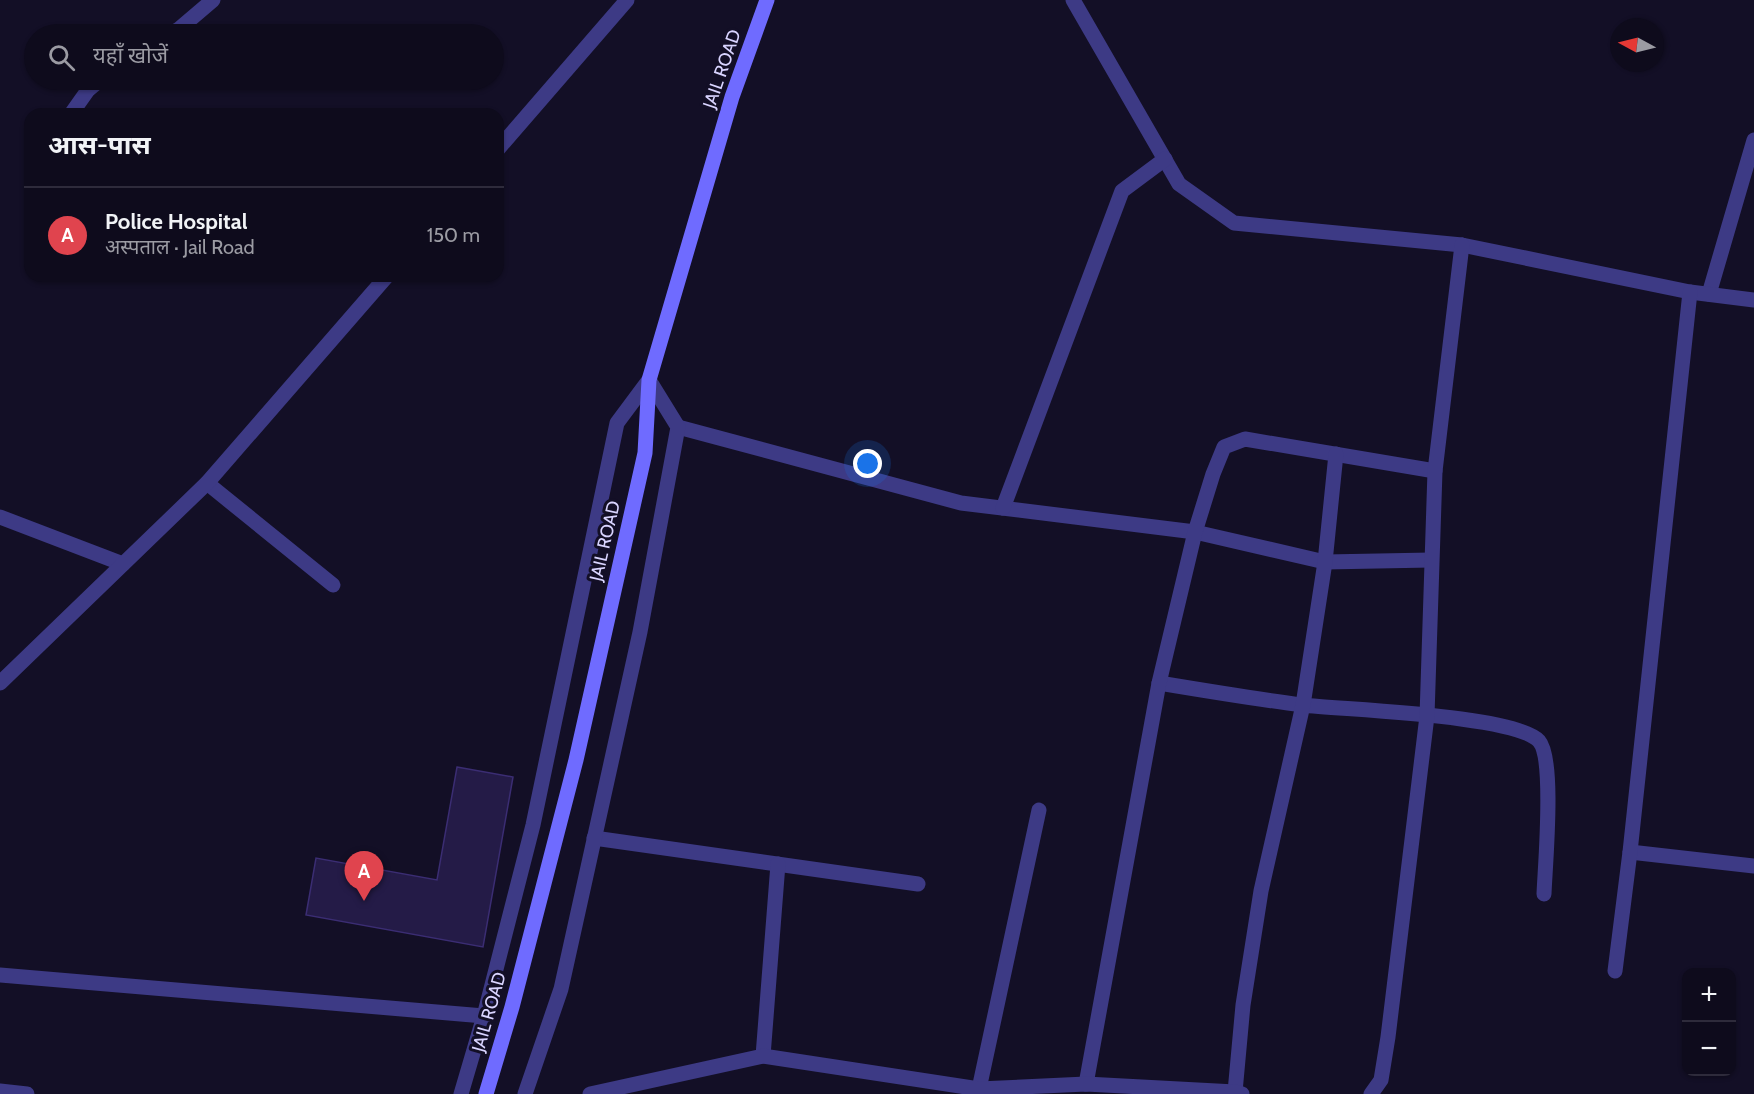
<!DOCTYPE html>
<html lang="hi">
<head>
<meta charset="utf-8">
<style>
  body { margin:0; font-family:Cabin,"Noto Sans Devanagari",sans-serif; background:#1c1929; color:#f1f3f6 }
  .controls { position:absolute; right:18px; bottom:18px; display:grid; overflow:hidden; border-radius:12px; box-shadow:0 2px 4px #0004 }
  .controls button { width:54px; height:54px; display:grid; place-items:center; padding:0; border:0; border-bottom:2px solid #2e2b3b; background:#0e0b1c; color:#f1f3f6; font:30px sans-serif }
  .compass { position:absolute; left:1610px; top:18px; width:54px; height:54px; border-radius:50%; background:#0e0b1c; box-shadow:0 2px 4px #0004; rotate:277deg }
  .you { position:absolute; left:868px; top:464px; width:21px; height:21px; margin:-15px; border:4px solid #fff; border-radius:50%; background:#1a73e8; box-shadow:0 0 0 9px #1a73e833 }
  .badge { display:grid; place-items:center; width:39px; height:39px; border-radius:50%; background:#b45309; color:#fff; font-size:20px; font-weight:700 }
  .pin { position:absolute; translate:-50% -50px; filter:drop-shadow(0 2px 3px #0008) }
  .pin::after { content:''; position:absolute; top:32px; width:21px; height:18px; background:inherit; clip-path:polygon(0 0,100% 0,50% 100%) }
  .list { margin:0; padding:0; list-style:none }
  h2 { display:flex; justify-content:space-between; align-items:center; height:78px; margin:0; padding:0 24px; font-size:26px }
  h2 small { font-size:20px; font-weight:400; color:#9b9ba3 }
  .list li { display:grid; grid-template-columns:39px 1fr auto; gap:18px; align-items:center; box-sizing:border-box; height:96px; padding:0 24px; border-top:2px solid #2e2b3b }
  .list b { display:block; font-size:22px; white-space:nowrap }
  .list p { margin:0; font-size:20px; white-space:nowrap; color:#9b9ba3 }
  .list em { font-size:20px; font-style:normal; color:#9b9ba3 }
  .icon { flex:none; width:33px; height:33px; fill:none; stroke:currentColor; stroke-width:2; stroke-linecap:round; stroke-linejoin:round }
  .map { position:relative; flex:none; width:1754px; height:1094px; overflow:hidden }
  .search { position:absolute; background:#0e0b1c; box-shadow:0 2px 4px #0004; left:24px; top:24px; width:480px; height:66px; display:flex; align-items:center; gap:15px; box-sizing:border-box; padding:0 21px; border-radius:33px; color:#9b9ba3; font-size:22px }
  .panel { position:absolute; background:#0e0b1c; box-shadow:0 2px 4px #0004; left:24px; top:108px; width:480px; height:174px; border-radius:18px }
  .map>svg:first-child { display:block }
</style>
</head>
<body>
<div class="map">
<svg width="1754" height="1094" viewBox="0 0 1754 1094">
  <rect width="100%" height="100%" fill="#130f26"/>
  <!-- building -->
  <path fill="#241b47" stroke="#3b2d73" stroke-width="1.5" d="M 457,767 L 513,777 L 483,947 L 306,915 L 316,858 L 437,880 Z"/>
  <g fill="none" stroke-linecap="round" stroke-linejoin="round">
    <!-- lane -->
    <g stroke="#3d3a85" stroke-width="15">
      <path d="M 1709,294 L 1754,140"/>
      <path d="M 0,517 L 123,564"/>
    </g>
    <!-- street -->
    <g stroke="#3d3a85" stroke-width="15">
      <path d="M 1073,0 L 1179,184 L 1234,223 L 1462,245 L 1690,292 L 1754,300"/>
      <path d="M 170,34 L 179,29 L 213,0"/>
      <path d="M 71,114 L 88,90 L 100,80"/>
      <path d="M 498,149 L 627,0"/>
      <path d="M 678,427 L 961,503 L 1195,532 L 1325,562 L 1431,560"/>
      <path d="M 207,483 L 333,585"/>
      <path d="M 1003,508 L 1122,191 L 1165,159"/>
      <path d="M 0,683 L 207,483 L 387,276"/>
      <path d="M 1159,683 C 1207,691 1255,699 1303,705 C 1345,710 1515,715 1539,741 C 1555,759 1545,866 1544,894"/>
      <path d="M 594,838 L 918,884"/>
      <path d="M 1630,852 L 1754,866"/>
      <path d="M 1615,971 L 1630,852 L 1690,292"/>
      <path d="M 0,975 L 484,1016"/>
      <path d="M 763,1056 L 778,864"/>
      <path d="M 1086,1084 L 1159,683 L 1195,532 L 1213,474 L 1224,447 L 1245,439 L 1435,471"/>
      <path d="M 979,1089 L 1039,810"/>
      <path d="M 0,1091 L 27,1094"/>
      <path d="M 1235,1092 L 1243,1005 L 1261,891 L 1303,705 L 1325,562 L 1336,454"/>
      <path d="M 461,1094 L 484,1016 L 533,825 L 617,423 L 649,380 L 678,427 L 640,632 L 561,989 L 525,1094"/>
      <path d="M 590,1094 L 763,1056 L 979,1089 L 1086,1084 L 1235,1092 L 1242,1094"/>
      <path d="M 1371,1094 L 1381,1080 L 1388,1037 L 1427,716 L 1435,471 L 1462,245"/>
    </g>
    <!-- secondary -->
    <path stroke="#6f6bff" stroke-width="15" d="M 486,1094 L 512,1007 L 576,760 L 645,453 L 649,380 L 732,97 L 767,0"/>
  </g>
  <g text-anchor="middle" stroke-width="6" stroke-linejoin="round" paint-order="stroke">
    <!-- street labels -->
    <g font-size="18" fill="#d9d4ff" stroke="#130f26">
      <text transform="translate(722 69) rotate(-71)" y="6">JAIL ROAD</text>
      <text transform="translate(605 541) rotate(-77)" y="6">JAIL ROAD</text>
      <text transform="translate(489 1012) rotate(-74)" y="6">JAIL ROAD</text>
    </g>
  </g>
</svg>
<div class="controls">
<button>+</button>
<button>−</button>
</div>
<svg class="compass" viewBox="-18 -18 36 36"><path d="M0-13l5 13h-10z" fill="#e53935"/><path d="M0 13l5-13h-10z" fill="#9b9ba3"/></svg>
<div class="you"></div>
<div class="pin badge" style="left:364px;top:901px;background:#e0444e">A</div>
<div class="search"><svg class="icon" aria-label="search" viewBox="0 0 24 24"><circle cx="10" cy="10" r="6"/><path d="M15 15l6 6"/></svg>यहाँ खोजें</div>
<section class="panel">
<h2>आस-पास<small></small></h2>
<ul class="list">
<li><span class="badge" style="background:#e0444e">A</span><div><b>Police Hospital</b><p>अस्पताल · Jail Road</p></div><em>150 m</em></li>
</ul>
</section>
</div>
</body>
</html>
